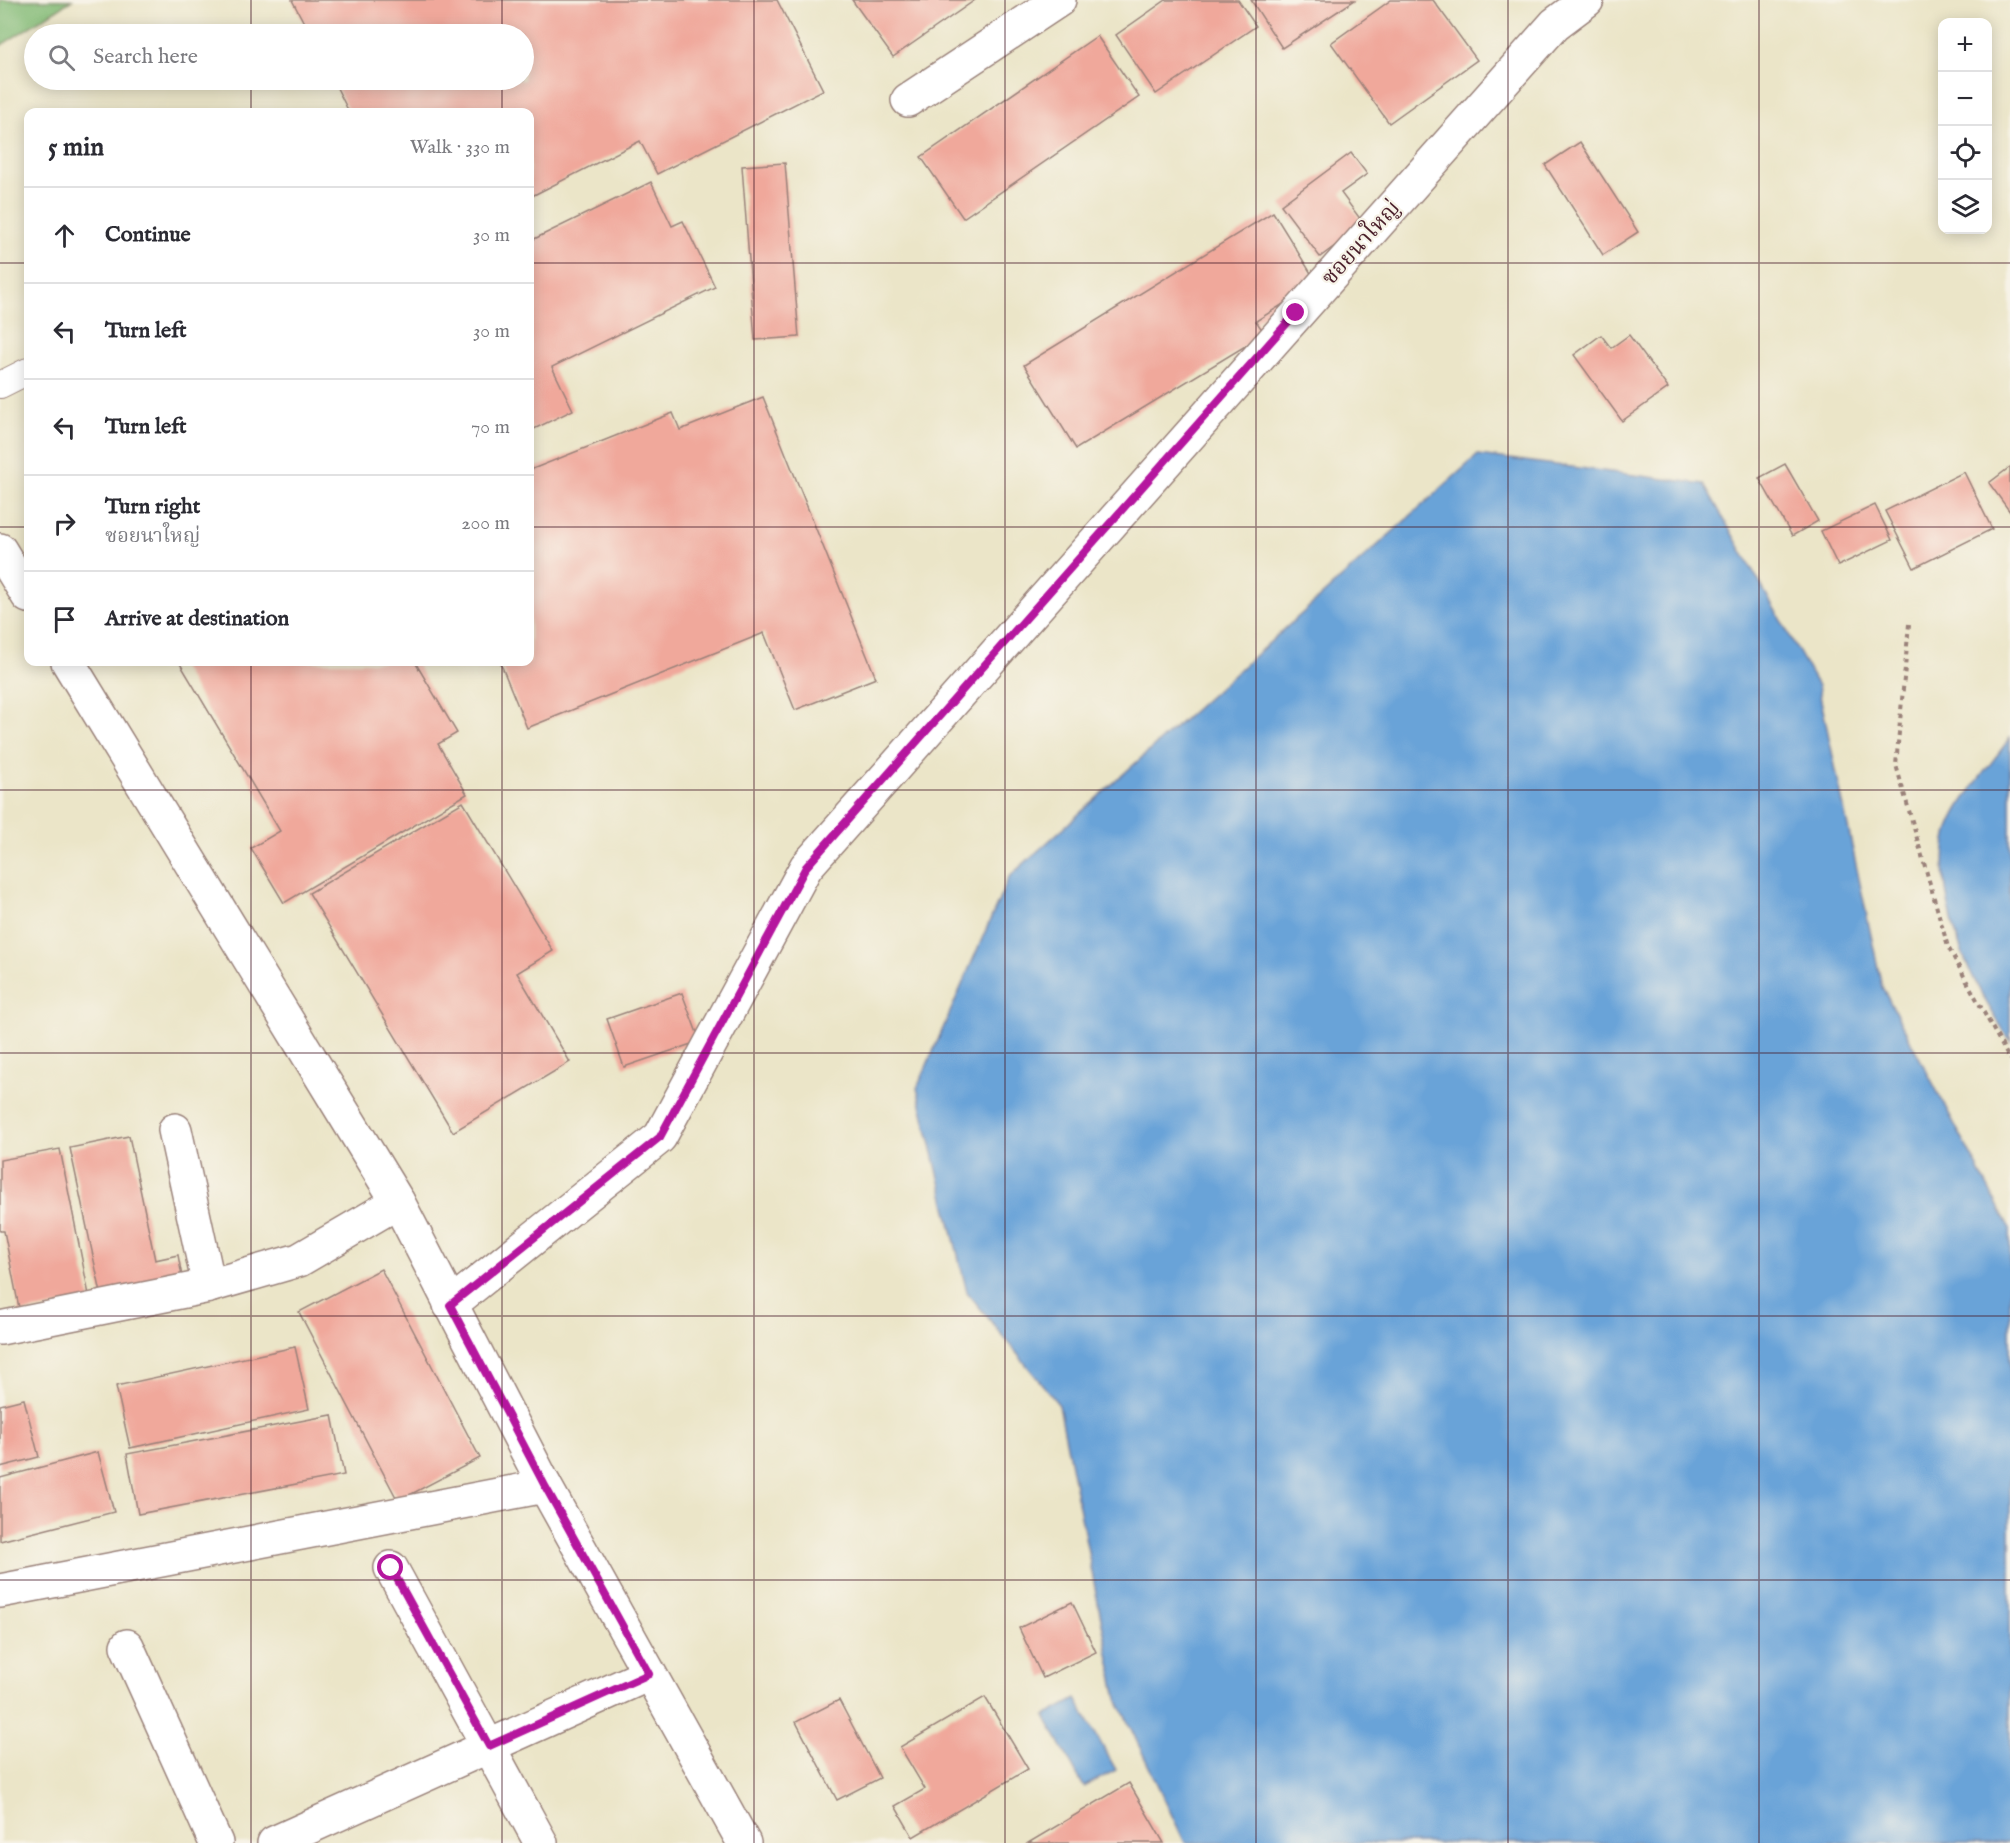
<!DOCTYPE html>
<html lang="en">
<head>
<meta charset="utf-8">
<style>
  body { margin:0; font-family:"IM FELL English","Noto Serif Thai",serif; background:#f7f7f7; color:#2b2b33 }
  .controls { position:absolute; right:18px; top:18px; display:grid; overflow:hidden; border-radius:12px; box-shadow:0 3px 15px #0003 }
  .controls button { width:54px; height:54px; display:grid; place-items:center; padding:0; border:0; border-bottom:2px solid #e1e1e2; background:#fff; color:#2b2b33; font:30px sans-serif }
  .stop { position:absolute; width:18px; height:18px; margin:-14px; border:4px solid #b5179e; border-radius:50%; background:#fff }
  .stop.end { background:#b5179e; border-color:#fff; box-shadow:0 2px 6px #0008 }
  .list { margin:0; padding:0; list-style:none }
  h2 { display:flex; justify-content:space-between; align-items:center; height:78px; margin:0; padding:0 24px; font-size:26px }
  h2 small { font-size:20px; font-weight:400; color:#7c7c81 }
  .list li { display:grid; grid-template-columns:39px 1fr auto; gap:18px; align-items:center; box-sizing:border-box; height:96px; padding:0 24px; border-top:2px solid #e1e1e2 }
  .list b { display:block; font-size:22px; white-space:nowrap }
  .list p { margin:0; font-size:20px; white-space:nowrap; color:#7c7c81 }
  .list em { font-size:20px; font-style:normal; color:#7c7c81 }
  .icon { flex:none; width:33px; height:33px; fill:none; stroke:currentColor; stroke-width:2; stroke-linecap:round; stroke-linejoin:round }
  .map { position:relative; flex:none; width:2010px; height:1843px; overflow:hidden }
  .search { position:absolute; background:#fff; box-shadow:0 3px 15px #0003; left:24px; top:24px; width:510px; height:66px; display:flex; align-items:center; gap:15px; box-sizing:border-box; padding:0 21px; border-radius:33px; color:#7c7c81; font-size:22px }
  .panel { position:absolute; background:#fff; box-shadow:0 3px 15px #0003; left:24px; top:108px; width:510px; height:558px; border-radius:12px }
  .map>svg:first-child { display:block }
</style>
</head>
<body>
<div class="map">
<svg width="2010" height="1843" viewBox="0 0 2010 1843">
  <rect width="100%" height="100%" fill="#f7f3e8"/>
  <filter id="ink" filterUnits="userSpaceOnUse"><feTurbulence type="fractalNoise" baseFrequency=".0167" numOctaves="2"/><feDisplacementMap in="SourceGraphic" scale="12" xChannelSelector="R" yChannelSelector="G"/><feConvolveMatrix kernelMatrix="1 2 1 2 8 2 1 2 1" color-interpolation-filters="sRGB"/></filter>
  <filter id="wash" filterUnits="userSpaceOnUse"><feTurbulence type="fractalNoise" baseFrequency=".008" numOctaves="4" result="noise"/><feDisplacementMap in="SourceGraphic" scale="24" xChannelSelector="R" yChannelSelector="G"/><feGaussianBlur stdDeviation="1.35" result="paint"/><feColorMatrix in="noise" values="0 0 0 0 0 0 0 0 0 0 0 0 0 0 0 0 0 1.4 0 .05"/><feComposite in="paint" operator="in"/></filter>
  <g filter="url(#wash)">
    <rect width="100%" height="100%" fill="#ebe5c8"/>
    <!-- forest -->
    <path fill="#84bb77" stroke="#676d51" stroke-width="1.5" d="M 0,0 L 72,0 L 0,46 Z"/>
    <!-- water -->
    <g fill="#69a3d8" stroke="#5a6182" stroke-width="1.5">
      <path d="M 1478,455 L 1704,484 L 1818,686 L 1882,987 L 2010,1229 L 2010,1843 L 1185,1843 L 1117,1699 L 1059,1405 L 967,1292 L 917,1088 L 1009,877 Z"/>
      <path d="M 2010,738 L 2010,1041 C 1998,1021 1985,1002 1975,981 C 1954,941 1934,869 1950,826 C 1960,799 1993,762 2010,738 Z"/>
      <path d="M 1076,1699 L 1116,1770 L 1084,1787 L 1045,1716 Z"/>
    </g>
    <g id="blocks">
      <!-- building -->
      <g fill="#f0a89b">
        <path d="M 292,0 L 777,0 L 823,90 L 657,174 L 640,141 L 530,197 L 530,112 L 349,112 L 333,80 L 524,80 L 524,34 L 310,34 Z"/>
        <path d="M 852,0 L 975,0 L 893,57 Z"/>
        <path d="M 1166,0 L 1238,0 L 1256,26 L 1156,94 L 1116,35 Z"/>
        <path d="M 1251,0 L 1355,0 L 1282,48 Z"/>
        <path d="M 1391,0 L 1433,0 L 1477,60 L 1389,123 L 1331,43 Z"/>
        <path d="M 1097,36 L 1139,97 L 963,218 L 921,157 Z"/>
        <path d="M 1580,142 L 1638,232 L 1603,255 L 1545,165 Z"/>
        <path d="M 1351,153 L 1367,174 L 1341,193 L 1364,224 L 1320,257 L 1281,205 Z"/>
        <path d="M 785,163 L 799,337 L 755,340 L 742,166 Z"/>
        <path d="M 651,182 L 672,226 L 683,221 L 715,287 L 552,367 L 573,410 L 532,430 L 530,425 L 530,241 Z"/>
        <path d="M 1273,212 L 1317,283 L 1256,321 L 1265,334 L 1076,449 L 1024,365 Z"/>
        <path d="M 1601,335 L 1611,348 L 1629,335 L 1668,388 L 1622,421 L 1574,355 Z"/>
        <path d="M 763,397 L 876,678 L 795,710 L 764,633 L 527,728 L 500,662 L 530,662 L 530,470 L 673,413 L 680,430 Z"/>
        <path d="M 1785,464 L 1818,521 L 1792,536 L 1759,478 Z"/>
        <path d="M 2010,467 L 2010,512 L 1989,483 Z"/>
        <path d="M 1964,472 L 1992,529 L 1914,568 L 1885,511 Z"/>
        <path d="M 1875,505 L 1892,540 L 1838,566 L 1821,531 Z"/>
        <path d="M 179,662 L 415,662 L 457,733 L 438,744 L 467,794 L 284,903 L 251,848 L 280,831 Z"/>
        <path d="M 463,802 L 553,951 L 517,973 L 570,1062 L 453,1132 L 309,893 Z"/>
        <path d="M 682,993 L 700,1041 L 624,1067 L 607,1019 Z"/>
        <path d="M 129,1136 L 155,1260 L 178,1255 L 183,1282 L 102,1298 L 70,1148 Z"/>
        <path d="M 60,1149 L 90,1300 L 20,1313 L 4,1231 L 0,1231 L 0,1160 Z"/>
        <path d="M 381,1269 L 480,1458 L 398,1501 L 299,1312 Z"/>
        <path d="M 295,1347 L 309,1409 L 130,1448 L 116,1386 Z"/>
        <path d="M 24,1399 L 39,1457 L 0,1467 L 0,1405 Z"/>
        <path d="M 332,1415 L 344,1475 L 138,1514 L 127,1454 Z"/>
        <path d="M 98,1452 L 114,1512 L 0,1541 L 0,1478 Z"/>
        <path d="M 1072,1602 L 1096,1652 L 1043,1678 L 1019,1628 Z"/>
        <path d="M 985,1697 L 1028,1769 L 913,1837 L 895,1806 L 925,1789 L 900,1747 Z"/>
        <path d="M 839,1700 L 880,1778 L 837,1800 L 796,1722 Z"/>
        <path d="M 1129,1783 L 1164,1843 L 1028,1843 Z"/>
      </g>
    </g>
  </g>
  <g filter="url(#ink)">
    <use href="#blocks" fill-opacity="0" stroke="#9a827a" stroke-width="1.5"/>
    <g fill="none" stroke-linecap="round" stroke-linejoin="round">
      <defs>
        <path id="lane" d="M 0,385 L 28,371"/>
        <g id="street">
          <path d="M 908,100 L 1059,0"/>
          <path d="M 0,550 L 28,596"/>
          <path d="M 68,662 L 398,1202 L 545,1486 L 744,1843"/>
          <path d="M 175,1130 L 209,1286"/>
          <path d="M 450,1305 L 660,1137 L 806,867 L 1555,24 L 1587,0"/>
          <path d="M 0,1328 L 209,1286 L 299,1260 L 398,1202"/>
          <path d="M 391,1568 L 541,1843"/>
          <path d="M 0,1591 L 545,1486"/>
          <path d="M 127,1646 L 216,1843"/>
          <path d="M 274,1843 L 649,1674"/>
        </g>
      </defs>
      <!-- lane casing -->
      <use href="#lane" stroke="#9a827a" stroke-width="28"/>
      <!-- street casing -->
      <use href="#street" stroke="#9a827a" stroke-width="36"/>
      <!-- path -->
      <path stroke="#9a827a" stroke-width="4" stroke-dasharray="4.5 4.5" stroke-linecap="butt" d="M 1909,624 L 1896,765 L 1948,947 L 2010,1060"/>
      <!-- lane -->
      <use href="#lane" stroke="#fff" stroke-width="26"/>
      <!-- street -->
      <use href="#street" stroke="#fff" stroke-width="33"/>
    </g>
  </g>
  <g fill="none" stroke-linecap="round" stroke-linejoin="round" filter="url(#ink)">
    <!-- route -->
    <path stroke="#b5179e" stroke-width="8" d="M 391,1568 L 489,1746 L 649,1674 L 545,1486 L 450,1305 L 660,1137 L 806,867 L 1296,313"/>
  </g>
  <!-- grid -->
  <path fill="none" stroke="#4a1f2b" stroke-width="1.5" stroke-opacity="0.55" d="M 251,0 L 251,34M 502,0 L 502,34M 754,0 L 754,1843M 1005,0 L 1005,1843M 1256,0 L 1256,1843M 1508,0 L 1508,1843M 1759,0 L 1759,1843M 251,80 L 251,112M 502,80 L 502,112M 0,263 L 28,263M 530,263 L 2010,263M 0,527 L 28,527M 530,527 L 2010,527M 251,662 L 251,1843M 502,662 L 502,1843M 0,790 L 2010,790M 0,1053 L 2010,1053M 0,1316 L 2010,1316M 0,1580 L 2010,1580"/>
  <g text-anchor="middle" stroke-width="4.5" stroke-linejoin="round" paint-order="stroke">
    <!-- street labels -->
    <g font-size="22" fill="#4a1f2b" stroke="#f7f3e8">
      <text transform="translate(1360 242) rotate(-48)" y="8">ซอยนาใหญ่</text>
    </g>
  </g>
</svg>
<div class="controls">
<button>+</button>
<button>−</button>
<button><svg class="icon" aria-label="locate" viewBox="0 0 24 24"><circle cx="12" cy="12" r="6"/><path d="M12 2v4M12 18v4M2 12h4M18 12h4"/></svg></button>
<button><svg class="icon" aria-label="layers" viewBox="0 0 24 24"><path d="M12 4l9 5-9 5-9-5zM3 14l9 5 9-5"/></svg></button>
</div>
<div class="stop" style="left:391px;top:1568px"></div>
<div class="stop end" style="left:1296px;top:313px"></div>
<div class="search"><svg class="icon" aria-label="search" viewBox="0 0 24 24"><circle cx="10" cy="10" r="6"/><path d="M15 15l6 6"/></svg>Search here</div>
<section class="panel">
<h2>5 min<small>Walk · 330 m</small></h2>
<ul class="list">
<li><svg class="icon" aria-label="ahead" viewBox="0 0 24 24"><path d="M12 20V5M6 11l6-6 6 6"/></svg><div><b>Continue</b></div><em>30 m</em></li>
<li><svg class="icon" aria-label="left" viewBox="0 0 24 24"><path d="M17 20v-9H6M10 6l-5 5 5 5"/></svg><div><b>Turn left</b></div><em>30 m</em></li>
<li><svg class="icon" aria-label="left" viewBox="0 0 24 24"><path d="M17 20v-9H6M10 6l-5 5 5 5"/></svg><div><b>Turn left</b></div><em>70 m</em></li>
<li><svg class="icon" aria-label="right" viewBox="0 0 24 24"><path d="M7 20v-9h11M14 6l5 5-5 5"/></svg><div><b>Turn right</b><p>ซอยนาใหญ่</p></div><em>200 m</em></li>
<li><svg class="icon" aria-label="arrive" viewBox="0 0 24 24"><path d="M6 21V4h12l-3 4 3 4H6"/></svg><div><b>Arrive at destination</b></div></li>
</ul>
</section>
</div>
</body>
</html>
